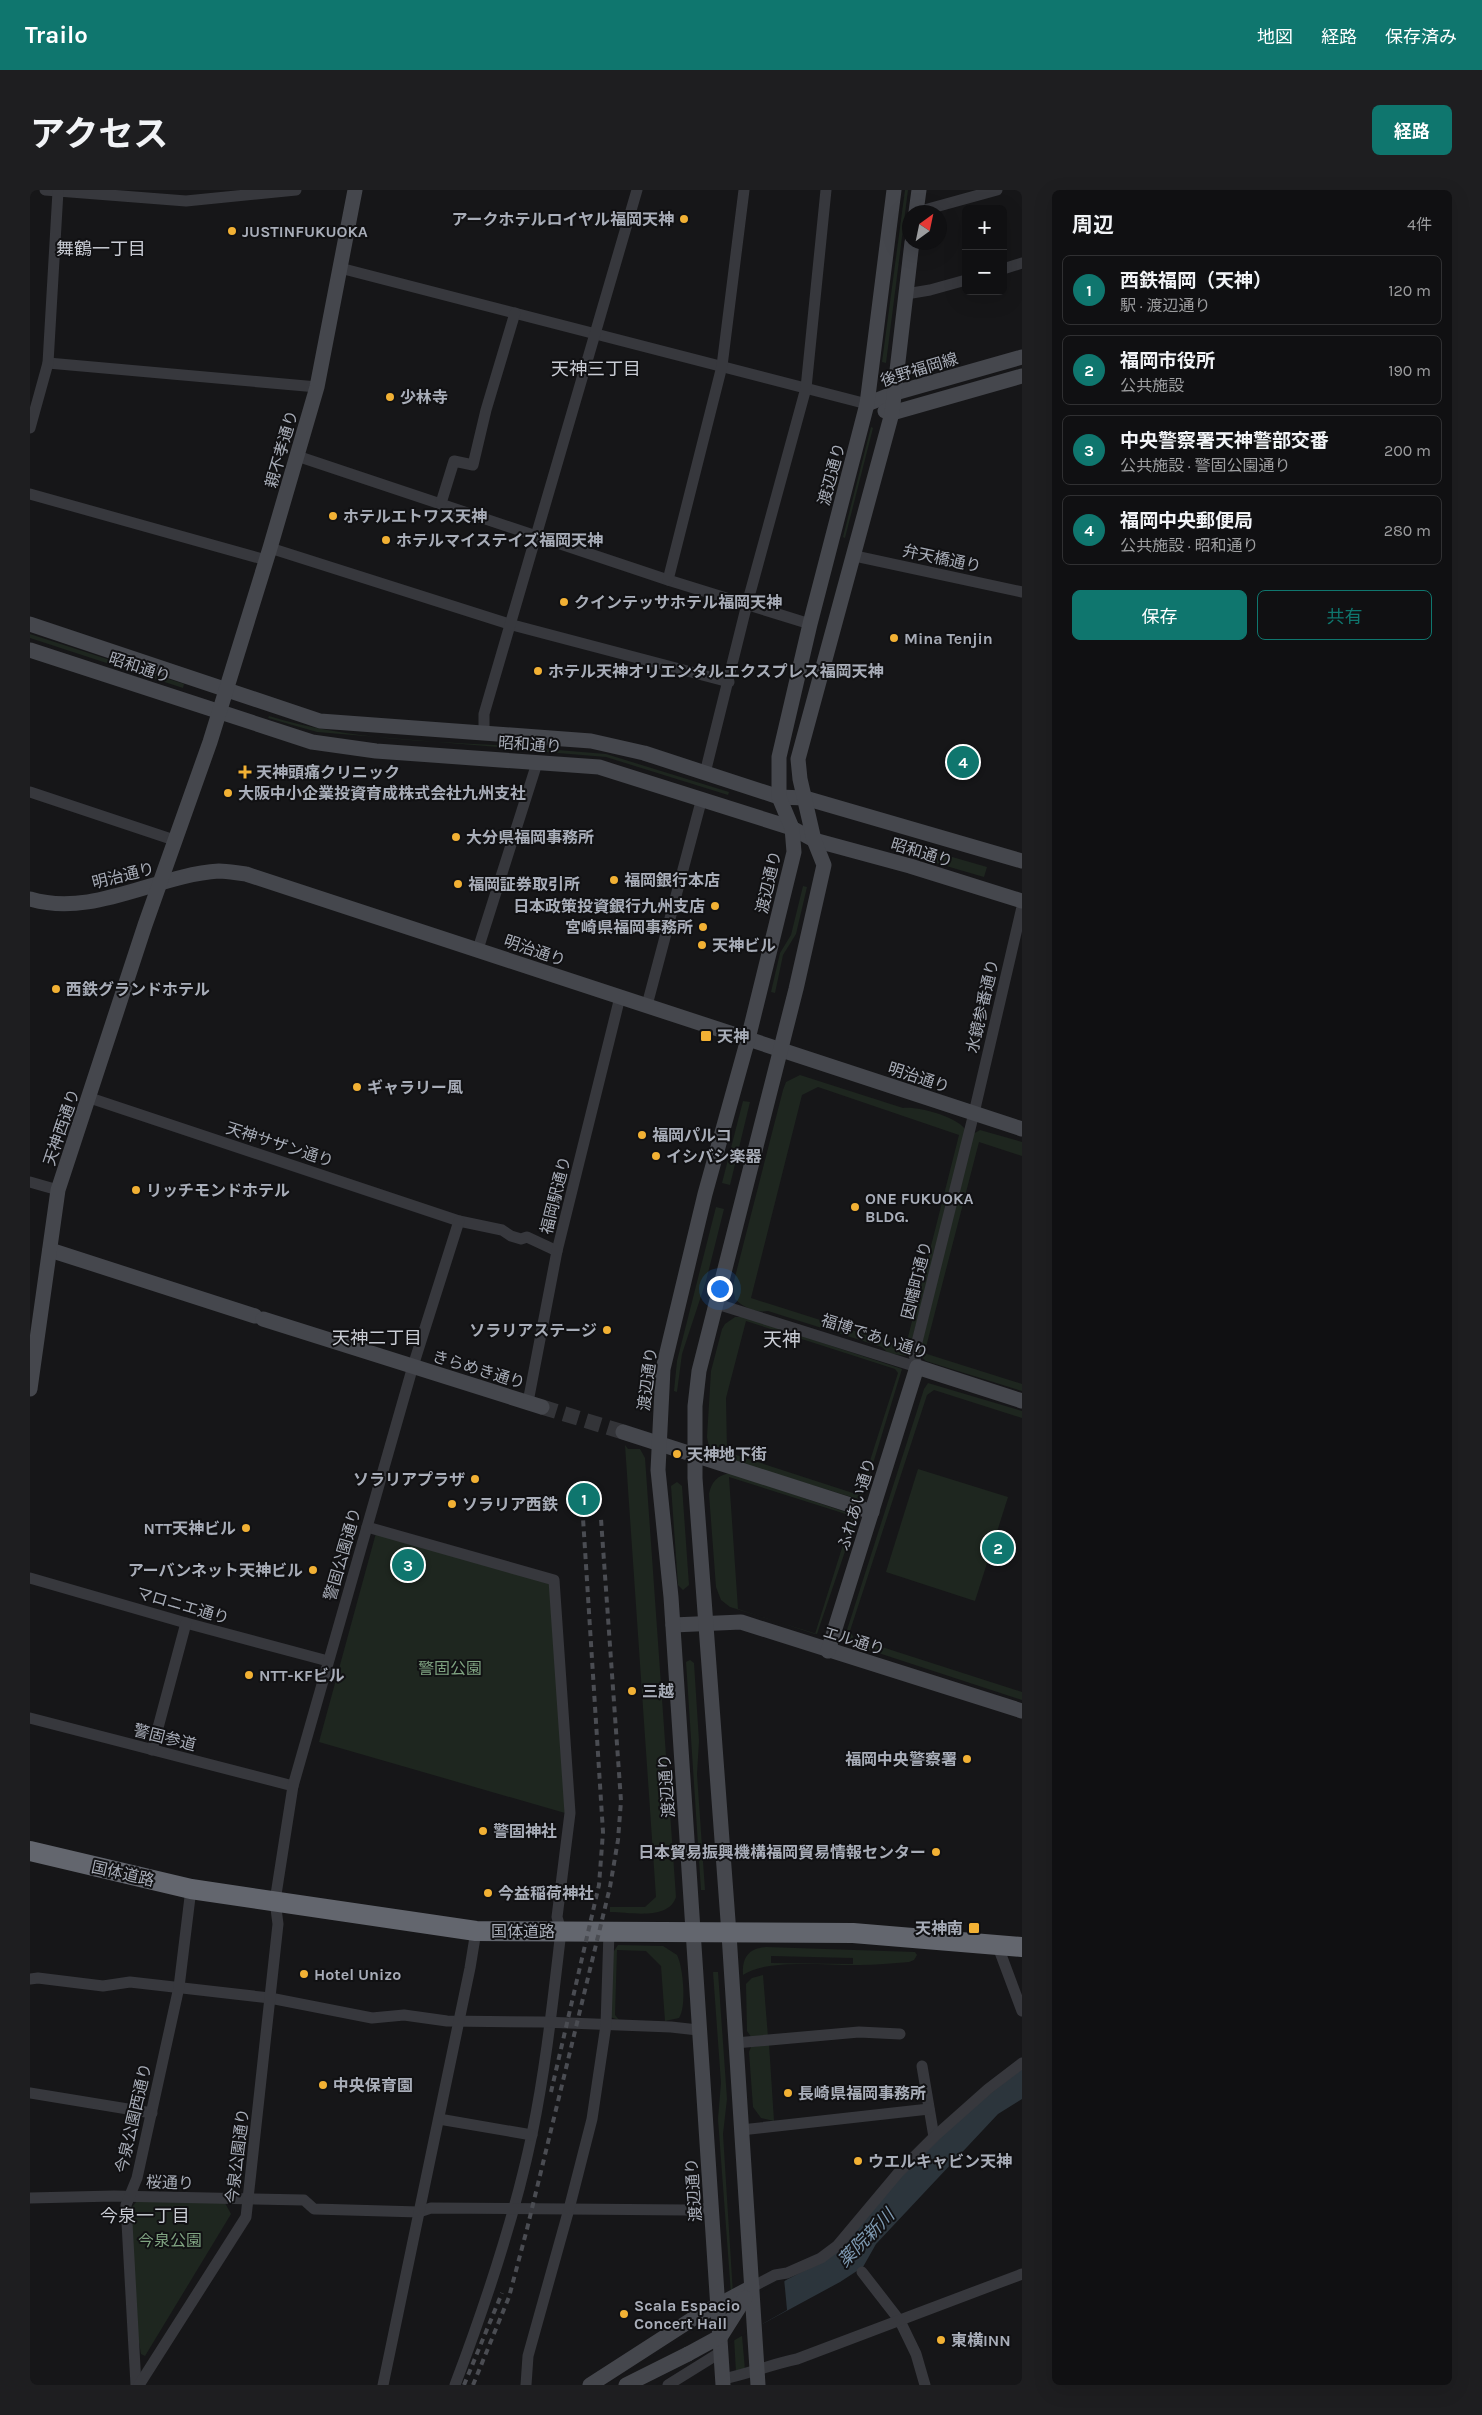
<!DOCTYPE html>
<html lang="ja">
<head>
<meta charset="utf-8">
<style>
  body { margin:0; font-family:Karla,"Noto Sans JP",sans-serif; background:#1e1e20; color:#f1f3f6 }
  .controls { position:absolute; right:15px; top:15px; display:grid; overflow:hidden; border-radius:8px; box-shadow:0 5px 20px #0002 }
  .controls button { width:45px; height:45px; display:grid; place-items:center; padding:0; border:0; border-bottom:1px solid #303032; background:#101012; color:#f1f3f6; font:25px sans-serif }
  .compass { position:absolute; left:872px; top:15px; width:45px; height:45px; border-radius:50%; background:#101012; box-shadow:0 5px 20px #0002; rotate:33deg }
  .you { position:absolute; left:689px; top:1098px; width:18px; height:18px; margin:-12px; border:4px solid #fff; border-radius:50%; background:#1a73e8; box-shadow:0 0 0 8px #1a73e833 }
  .badge { display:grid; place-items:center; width:32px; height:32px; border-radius:50%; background:#0f766e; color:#fff; font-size:16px; font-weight:700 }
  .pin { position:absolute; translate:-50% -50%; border:2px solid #fff; box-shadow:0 1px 5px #0006 }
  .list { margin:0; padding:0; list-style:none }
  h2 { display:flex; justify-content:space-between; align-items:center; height:65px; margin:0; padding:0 20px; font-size:21px }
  h2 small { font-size:16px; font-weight:400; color:#9c9d9f }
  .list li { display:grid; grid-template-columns:32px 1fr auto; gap:15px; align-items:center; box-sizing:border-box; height:70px; margin:0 10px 10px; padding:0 10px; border:1px solid #303032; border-radius:8px }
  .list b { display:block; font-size:19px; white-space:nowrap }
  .list p { margin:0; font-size:16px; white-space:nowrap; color:#9c9d9f }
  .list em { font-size:16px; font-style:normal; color:#9c9d9f }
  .actions { display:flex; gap:10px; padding:15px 20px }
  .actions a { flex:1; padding:11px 0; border:1px solid #0f766e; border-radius:8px; text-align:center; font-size:18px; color:#0f766e }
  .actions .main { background:#0f766e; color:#fff }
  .map { position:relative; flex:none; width:992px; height:2195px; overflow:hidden; border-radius:8px }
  header { display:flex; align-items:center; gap:30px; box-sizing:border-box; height:70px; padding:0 25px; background:#0f766e; color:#fff }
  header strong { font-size:24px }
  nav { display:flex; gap:28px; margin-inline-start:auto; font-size:18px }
  .intro { display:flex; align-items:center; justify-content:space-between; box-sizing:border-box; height:120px; padding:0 30px }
  h1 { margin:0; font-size:35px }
  .button { padding:12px 22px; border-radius:8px; background:#0f766e; color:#fff; font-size:18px; font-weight:700 }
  main { display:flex; gap:30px; padding:0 30px }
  aside { flex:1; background:#101012; border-radius:8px; box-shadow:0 5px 20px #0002 }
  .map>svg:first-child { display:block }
</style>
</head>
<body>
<header>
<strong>Trailo</strong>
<nav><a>地図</a><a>経路</a><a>保存済み</a></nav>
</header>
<div class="intro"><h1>アクセス</h1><a class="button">経路</a></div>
<main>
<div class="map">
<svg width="992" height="2195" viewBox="0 0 992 2195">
  <rect width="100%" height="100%" fill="#161618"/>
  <!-- green -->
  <g fill="#1e261f" fill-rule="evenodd">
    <path d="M 875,0 L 878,0 L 856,173 L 852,172 Z"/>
    <path d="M 841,237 L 843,238 L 815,348 L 813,347 Z"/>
    <path d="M 0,444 L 154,494 L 153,498 L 0,448 Z"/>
    <path d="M 239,526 C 316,550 399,551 480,556 L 480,558 L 287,542 L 238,528 Z"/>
    <path d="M 492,557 L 576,564 L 699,602 L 698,605 L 576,567 L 492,560 Z"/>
    <path d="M 877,654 L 957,677 L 954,687 L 875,664 Z"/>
    <path d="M 773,696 L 777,697 L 766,744 L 753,765 L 745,803 L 741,802 L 750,763 L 761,745 Z"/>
    <path d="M 770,885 L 873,918 C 887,916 930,927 936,941 L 879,1162 L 876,1166 L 858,1163 L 852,1157 L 738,1121 C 726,1123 714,1118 705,1109 L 703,1096 L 705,1087 L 753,900 L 756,892 ZM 788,897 L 929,945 L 876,1155 L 872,1156 L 721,1108 L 772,905 Z"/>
    <path d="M 713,911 L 720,912 L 700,995 L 692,993 Z"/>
    <path d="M 950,940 L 992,952 L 992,966 L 949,952 L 895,1161 L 897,1164 L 992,1194 L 992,1201 L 896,1171 L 889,1165 L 943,944 Z"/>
    <path d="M 686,1017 L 694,1019 L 676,1091 L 652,1164 L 647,1202 L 644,1201 L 647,1171 Z"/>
    <path d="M 705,1127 L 714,1127 L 872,1179 L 834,1303 L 828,1309 L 693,1268 L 679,1257 L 677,1247 L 681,1181 L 692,1139 L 695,1134 ZM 716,1131 L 865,1179 L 868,1183 L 829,1305 L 697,1262 L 696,1208 Z"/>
    <path d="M 898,1193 L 992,1221 L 992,1228 L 904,1200 L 897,1205 L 820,1441 L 824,1448 L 992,1502 L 992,1510 L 815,1452 L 817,1440 L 894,1199 Z"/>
    <path d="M 595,1255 L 598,1259 L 610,1259 L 615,1268 L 646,1707 C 638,1731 600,1722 580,1722 L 580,1717 L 615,1717 L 626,1707 Z"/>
    <path d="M 888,1279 L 978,1307 L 945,1411 L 856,1382 Z"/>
    <path d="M 700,1283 L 827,1326 L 787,1444 L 700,1417 L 691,1410 L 686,1397 L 679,1304 C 681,1292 688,1285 700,1283 ZM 699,1287 L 822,1326 L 785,1444 L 708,1419 Z"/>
    <path d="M 647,1292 L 652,1296 L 659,1395 L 653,1400 L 648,1395 L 641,1296 Z"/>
    <path d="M 346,1343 L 522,1392 L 535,1623 L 289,1552 Z"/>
    <path d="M 660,1470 L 664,1473 L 669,1551 L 667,1584 L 675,1700 L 671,1700 L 656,1472 Z"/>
    <path d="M 588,1755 L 633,1756 L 647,1765 C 653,1776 657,1817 649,1828 L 635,1831 L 631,1776 L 616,1761 L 587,1760 L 585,1825 L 589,1830 L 580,1827 L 582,1764 Z"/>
    <path d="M 736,1757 L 885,1762 L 887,1765 L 884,1770 L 879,1772 C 863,1773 845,1775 829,1775 C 798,1776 737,1768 713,1785 C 712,1768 718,1758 736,1757 ZM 741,1766 L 823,1768 L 823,1774 L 741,1773 Z"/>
    <path d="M 683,1782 L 688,1782 L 697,1909 L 693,1944 L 703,2104 L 701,2104 L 688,1929 L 691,1893 Z"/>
    <path d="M 733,1785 L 738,1847 L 722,1848 L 717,1841 L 716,1794 L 722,1788 Z"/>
    <path d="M 739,1854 L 744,1931 L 731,1928 L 723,1917 L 719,1862 L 721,1857 Z"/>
    <path d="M 107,2011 L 195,2013 L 201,2024 L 115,2166 L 111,2164 C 102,2116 101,2065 102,2017 Z"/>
    <path d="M 712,2146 L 715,2180 L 706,2183 L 704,2147 Z"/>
  </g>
  <!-- water -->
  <path fill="#2c353c" d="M 992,1879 L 992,1909 L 968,1924 L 846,2054 L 833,2077 L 810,2092 L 636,2186 L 577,2195 L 758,2089 L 799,2068 L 875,1982 L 929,1928 Z"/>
  <!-- pier -->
  <path fill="#161618" d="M 754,2088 L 757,2120 L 626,2195 L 575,2195 Z"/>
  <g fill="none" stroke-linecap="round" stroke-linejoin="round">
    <!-- secondary-tunnel -->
    <path stroke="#333438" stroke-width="15" stroke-dasharray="15 8" stroke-linecap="butt" d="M 512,1217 L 593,1242"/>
    <!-- street -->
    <g stroke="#37383d" stroke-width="11">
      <path d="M 15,0 L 156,11 L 266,0"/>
      <path d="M 887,22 L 967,0"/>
      <path d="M 310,78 L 837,214"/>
      <path d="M 973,79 L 992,73"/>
      <path d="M 876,104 L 900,100 L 936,90"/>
      <path d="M 18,173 L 287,197"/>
      <path d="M 0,238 L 18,173 L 28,1"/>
      <path d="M 267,266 L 638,390 L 780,434"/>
      <path d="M 0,304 L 236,370"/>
      <path d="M 411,313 L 424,271 L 443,275 L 456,220 L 485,123"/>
      <path d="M 240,358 L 479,434 L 699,492"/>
      <path d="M 825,366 L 992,402"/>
      <path d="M 638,390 L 692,176 L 714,0"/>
      <path d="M 454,544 L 454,524 L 607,0"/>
      <path d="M 675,583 L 717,414 L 776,198 L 796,0"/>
      <path d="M 0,602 L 144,650"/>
      <path d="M 448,759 L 507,573"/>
      <path d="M 617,815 L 672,608"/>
      <path d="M 60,908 L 429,1031 L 472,1040 L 481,1046 L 491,1049 L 497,1047 L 527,1061"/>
      <path d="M 0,992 L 28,1000"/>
      <path d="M 687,1114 L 887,1177"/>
      <path d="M 887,1177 L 884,1164 L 944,923 L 992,717"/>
      <path d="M 498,1212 L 527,1061 L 590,807"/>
      <path d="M 337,1337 L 524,1390 L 540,1623 L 527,1727 L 531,1741 C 523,1809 516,1877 502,1944 C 484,2030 456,2113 425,2195"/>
      <path d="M 0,1388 L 156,1433 L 298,1471"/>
      <path d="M 0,1528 L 263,1596"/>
      <path d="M 122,1560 L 156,1433"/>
      <path d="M 967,1754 L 992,1821"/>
      <path d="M 0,1789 L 8,1788 L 73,1796 L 100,1792 L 240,1808 L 342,1828 L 374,1825 L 417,1831 L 513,1832 L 641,1837 L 668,1840"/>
      <path d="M 705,1853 L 829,1842 L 870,1844"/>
      <path d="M 892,1876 L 904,1947"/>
      <path d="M 0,1903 L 122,1923"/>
      <path d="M 409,1929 L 502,1945"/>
      <path d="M 711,1940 L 899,1919"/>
      <path d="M 0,2008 L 84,2006 L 274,2010 L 284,2019 L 389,2022 L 401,2018 L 657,2020 L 682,2018"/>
      <path d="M 832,2082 L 870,2131 L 886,2164 L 895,2195"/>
      <path d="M 722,2097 L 745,2085 L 757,2083 L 791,2068 L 807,2056 L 869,1982 L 904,1947 L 958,1899 L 992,1873"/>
      <path d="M 693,2189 C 718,2184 742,2174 767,2169 L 992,2084"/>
      <path d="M 106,2195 L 96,2015 L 107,1988 L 149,1797 L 161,1699"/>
      <path d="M 109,2195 L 216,2027 L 248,1734 L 245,1711 L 263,1596 L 383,1176 L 429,1031"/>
      <path d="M 353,2195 L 440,1778 L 446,1741"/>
      <path d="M 496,2195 L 498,2166 L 539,2019 L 562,1929 L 576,1835 L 579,1742"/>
      <path d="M 638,2195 L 691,2162"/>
    </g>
    <!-- secondary -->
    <g stroke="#45474d" stroke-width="15">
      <path d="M 886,22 L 889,0"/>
      <path d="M 837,214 L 865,203 L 992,167"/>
      <path d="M 855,221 L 862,223 L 992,186"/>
      <path d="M 0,434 L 290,531 L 561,551 L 614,563 L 749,607 L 775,608 L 992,671"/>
      <path d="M 0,460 L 282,552 L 346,561 L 569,577 L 762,638 L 784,650 L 880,676 L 992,711"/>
      <path d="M 0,709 C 63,728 126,685 189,681 C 197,681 207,683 216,684 L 992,939"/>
      <path d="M 20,1060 L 225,1126"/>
      <path d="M 233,1129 L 512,1217"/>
      <path d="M 0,1199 L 28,1000 L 115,735 L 180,552 L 240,358 L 287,197 L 325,0"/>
      <path d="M 593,1242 L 842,1322"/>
      <path d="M 643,1435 L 711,1432 L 992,1521"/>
      <path d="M 798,1461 L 887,1177 L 992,1211"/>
      <path d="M 560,2195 L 664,2128 L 722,2097"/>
      <path d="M 596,2195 L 658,2164"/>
      <path d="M 693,2195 L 641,1407 L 628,1280 L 633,1179 L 675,1004 L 718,849 L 764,662 L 762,638 L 749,607 L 749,567 L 780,434 L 837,214 L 864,0"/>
      <path d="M 728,2195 L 699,1744 L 665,1288 L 665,1216 L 669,1181 L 766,799 L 794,675 L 784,650 L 770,589 L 768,569 L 862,223 L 882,52"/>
    </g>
    <!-- highway -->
    <path stroke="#63666e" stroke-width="20" d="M 0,1661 L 161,1699 L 446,1741 L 823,1743 L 992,1757"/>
    <!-- rail -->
    <g stroke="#4a4c52" stroke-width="4" stroke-dasharray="6 5" stroke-linecap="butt">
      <path d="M 521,1902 L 569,1695 L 573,1642 L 553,1328"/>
      <path d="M 434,2195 L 472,2103"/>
      <path d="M 443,2195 L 479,2107 L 497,2039 L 580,1697 L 588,1650 L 591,1611 L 571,1329"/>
    </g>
    <!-- secondary-bridge -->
    <path stroke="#45474d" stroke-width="15" d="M 658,2164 L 691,2146 L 715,2108"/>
  </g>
  <!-- markers -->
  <g fill="#f2b134" stroke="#111113" stroke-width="2">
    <circle cx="654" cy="29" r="5"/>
    <circle cx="202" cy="41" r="5"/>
    <circle cx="360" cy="207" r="5"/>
    <circle cx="303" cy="326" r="5"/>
    <circle cx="356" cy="350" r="5"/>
    <circle cx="534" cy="412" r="5"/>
    <circle cx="864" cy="448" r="5"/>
    <circle cx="508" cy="481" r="5"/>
    <path d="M212.5 574.5h5v5h5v5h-5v5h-5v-5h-5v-5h5z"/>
    <circle cx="198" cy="603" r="5"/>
    <circle cx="426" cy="647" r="5"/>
    <circle cx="584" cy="690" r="5"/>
    <circle cx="428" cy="694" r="5"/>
    <circle cx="685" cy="716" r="5"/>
    <circle cx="673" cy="737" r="5"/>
    <circle cx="672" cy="755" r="5"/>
    <circle cx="26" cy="799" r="5"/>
    <rect x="670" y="840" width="12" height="12" rx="2.5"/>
    <circle cx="327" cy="897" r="5"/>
    <circle cx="612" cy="945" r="5"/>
    <circle cx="626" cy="966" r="5"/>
    <circle cx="106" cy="1000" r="5"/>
    <circle cx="825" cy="1017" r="5"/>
    <circle cx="577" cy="1140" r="5"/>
    <circle cx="647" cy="1264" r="5"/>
    <circle cx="445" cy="1289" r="5"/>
    <circle cx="422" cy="1314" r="5"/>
    <circle cx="216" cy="1338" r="5"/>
    <circle cx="283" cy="1380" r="5"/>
    <circle cx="219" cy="1485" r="5"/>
    <circle cx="602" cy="1501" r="5"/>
    <circle cx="937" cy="1569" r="5"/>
    <circle cx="453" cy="1641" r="5"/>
    <circle cx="906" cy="1662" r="5"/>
    <circle cx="458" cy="1703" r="5"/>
    <rect x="938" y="1732" width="12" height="12" rx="2.5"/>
    <circle cx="274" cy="1784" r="5"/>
    <circle cx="293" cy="1895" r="5"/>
    <circle cx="758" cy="1903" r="5"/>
    <circle cx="828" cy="1971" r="5"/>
    <circle cx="594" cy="2124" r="5"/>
    <circle cx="911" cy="2150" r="5"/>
  </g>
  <g text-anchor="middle" stroke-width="4" stroke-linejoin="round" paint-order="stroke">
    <!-- poi labels -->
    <g font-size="16" font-weight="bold" fill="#a8adb8" stroke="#111113" text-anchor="start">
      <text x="644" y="35" text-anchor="end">アークホテルロイヤル福岡天神</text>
      <text x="212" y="47">JUSTINFUKUOKA</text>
      <text x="370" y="213">少林寺</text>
      <text x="313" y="332">ホテルエトワス天神</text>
      <text x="366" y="356">ホテルマイステイズ福岡天神</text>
      <text x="544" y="418">クインテッサホテル福岡天神</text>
      <text x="874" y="454">Mina Tenjin</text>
      <text x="518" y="487">ホテル天神オリエンタルエクスプレス福岡天神</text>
      <text x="226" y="588">天神頭痛クリニック</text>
      <text x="208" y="609">大阪中小企業投資育成株式会社九州支社</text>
      <text x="436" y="653">大分県福岡事務所</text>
      <text x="594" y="696">福岡銀行本店</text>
      <text x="438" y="700">福岡証券取引所</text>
      <text x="675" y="722" text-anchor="end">日本政策投資銀行九州支店</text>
      <text x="663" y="743" text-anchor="end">宮崎県福岡事務所</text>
      <text x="682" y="761">天神ビル</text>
      <text x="36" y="805">西鉄グランドホテル</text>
      <text x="687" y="852">天神</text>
      <text x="337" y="903">ギャラリー風</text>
      <text x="622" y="951">福岡パルコ</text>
      <text x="636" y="972">イシバシ楽器</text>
      <text x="116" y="1006">リッチモンドホテル</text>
      <text x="835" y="1014">ONE FUKUOKA<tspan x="835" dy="18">BLDG.</tspan></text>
      <text x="567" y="1146" text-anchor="end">ソラリアステージ</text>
      <text x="657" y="1270">天神地下街</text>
      <text x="435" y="1295" text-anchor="end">ソラリアプラザ</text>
      <text x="432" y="1320">ソラリア西鉄</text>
      <text x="206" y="1344" text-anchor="end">NTT天神ビル</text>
      <text x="273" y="1386" text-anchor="end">アーバンネット天神ビル</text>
      <text x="229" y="1491">NTT-KFビル</text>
      <text x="612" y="1507">三越</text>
      <text x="927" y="1575" text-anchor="end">福岡中央警察署</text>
      <text x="463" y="1647">警固神社</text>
      <text x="896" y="1668" text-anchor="end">日本貿易振興機構福岡貿易情報センター</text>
      <text x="468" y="1709">今益稲荷神社</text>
      <text x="933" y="1744" text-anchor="end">天神南</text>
      <text x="284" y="1790">Hotel Unizo</text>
      <text x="303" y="1901">中央保育園</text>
      <text x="768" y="1909">長崎県福岡事務所</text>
      <text x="838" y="1977">ウエルキャビン天神</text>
      <text x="604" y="2121">Scala Espacio<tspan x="604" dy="18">Concert Hall</tspan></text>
      <text x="921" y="2156">東横INN</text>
    </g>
    <!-- street labels -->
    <g font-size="16" fill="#a8adb8" stroke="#111113">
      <text transform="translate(889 179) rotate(-17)" y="6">後野福岡線</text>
      <text transform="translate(251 259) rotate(-74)" y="6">親不孝通り</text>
      <text transform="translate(801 284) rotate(-75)" y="6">渡辺通り</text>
      <text transform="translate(912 368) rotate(12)" y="6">弁天橋通り</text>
      <text transform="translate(110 477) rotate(18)" y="6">昭和通り</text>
      <text transform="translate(500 554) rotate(4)" y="6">昭和通り</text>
      <text transform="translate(892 662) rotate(17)" y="6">昭和通り</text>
      <text transform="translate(93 685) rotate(-14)" y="6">明治通り</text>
      <text transform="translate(738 692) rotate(-77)" y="6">渡辺通り</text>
      <text transform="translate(505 760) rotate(19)" y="6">明治通り</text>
      <text transform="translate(952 816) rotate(-77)" y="6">水鏡参番通り</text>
      <text transform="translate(889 887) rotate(18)" y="6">明治通り</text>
      <text transform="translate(31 937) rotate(-71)" y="6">天神西通り</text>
      <text transform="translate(250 954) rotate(18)" y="6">天神サザン通り</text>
      <text transform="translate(525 1005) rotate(-76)" y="6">福岡駅通り</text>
      <text transform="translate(886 1090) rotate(-76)" y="6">因幡町通り</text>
      <text transform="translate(845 1146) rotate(18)" y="6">福博であい通り</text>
      <text transform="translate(449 1179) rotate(17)" y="6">きらめき通り</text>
      <text transform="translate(617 1189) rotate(-83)" y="6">渡辺通り</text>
      <text transform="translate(826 1314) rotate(-73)" y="6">ふれあい通り</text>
      <text transform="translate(312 1364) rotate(-74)" y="6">警固公園通り</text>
      <text transform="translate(153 1415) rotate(16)" y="6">マロニエ通り</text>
      <text transform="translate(824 1450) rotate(17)" y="6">エル通り</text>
      <text transform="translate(135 1547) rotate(14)" y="6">警固参道</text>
      <text transform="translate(636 1596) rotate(-94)" y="6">渡辺通り</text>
      <text transform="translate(93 1683) rotate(13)" y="6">国体道路</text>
      <text x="493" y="1747">国体道路</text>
      <text transform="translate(103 1928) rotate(-77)" y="6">今泉公園西通り</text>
      <text transform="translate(207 1966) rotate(-83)" y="6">今泉公園通り</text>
      <text transform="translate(140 1992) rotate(2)" y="6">桜通り</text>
      <text transform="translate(663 2000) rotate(-94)" y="6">渡辺通り</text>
    </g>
    <!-- park labels -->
    <g font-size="16" fill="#7fa381" stroke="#111113">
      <text x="420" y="1484">警固公園</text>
      <text x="140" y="2056">今泉公園</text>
    </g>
    <!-- neighbourhood labels -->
    <g font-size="18" fill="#c9ccd4" stroke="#111113">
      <text x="71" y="65">舞鶴一丁目</text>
      <text x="566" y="185">天神三丁目</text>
      <text x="347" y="1154">天神二丁目</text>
      <text x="115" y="2032">今泉一丁目</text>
    </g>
    <!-- water labels -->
    <g font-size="18" font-style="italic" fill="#7f9bb3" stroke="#111113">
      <text transform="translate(836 2048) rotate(-46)" y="6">薬院新川</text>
    </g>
    <!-- quarter labels -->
    <g font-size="19" fill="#c9ccd4" stroke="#111113">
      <text x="752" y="1156">天神</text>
    </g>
  </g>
</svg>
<div class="controls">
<button>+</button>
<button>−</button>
</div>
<svg class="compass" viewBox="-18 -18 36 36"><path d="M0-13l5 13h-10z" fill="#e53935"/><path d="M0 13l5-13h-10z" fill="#9c9d9f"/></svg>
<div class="you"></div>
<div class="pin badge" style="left:554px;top:1309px">1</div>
<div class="pin badge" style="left:968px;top:1358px">2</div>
<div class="pin badge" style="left:378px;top:1375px">3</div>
<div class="pin badge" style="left:933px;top:572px">4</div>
</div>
<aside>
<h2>周辺<small>4件</small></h2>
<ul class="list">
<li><span class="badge">1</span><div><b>西鉄福岡（天神）</b><p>駅 · 渡辺通り</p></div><em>120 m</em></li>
<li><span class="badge">2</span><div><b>福岡市役所</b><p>公共施設</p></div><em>190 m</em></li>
<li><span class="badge">3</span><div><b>中央警察署天神警部交番</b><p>公共施設 · 警固公園通り</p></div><em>200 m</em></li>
<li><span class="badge">4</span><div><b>福岡中央郵便局</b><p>公共施設 · 昭和通り</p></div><em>280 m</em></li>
</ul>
<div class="actions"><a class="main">保存</a><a>共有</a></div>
</aside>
</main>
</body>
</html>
